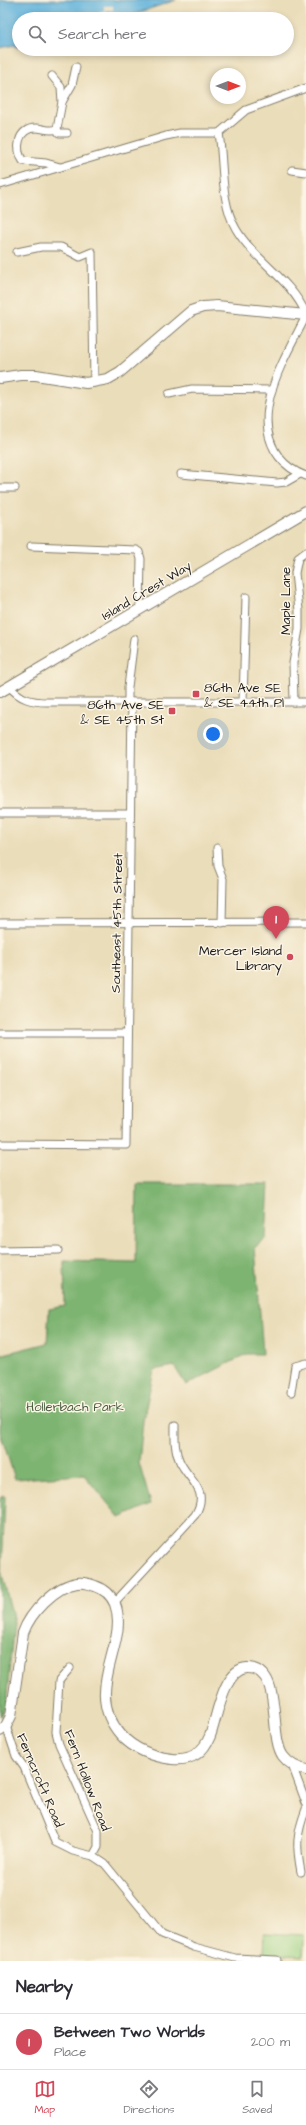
<!DOCTYPE html>
<html lang="en">
<head>
<meta charset="utf-8">
<style>
  body { margin:0; font-family:"Architects Daughter",sans-serif; background:#f2f2f3; color:#2b2b33 }
  .compass { position:absolute; left:210px; top:68px; width:36px; height:36px; border-radius:50%; background:#fff; box-shadow:0 2px 6px #0003; rotate:90deg }
  .you { position:absolute; left:213px; top:734px; width:14px; height:14px; margin:-10px; border:3px solid #fff; border-radius:50%; background:#1a73e8; box-shadow:0 0 0 6px #1a73e833 }
  .badge { display:grid; place-items:center; width:26px; height:26px; border-radius:50%; background:#d1495b; color:#fff; font-size:13px; font-weight:700 }
  .pin { position:absolute; translate:-50% -33px; filter:drop-shadow(0 1px 2px #0008) }
  .pin::after { content:''; position:absolute; top:21px; width:14px; height:12px; background:inherit; clip-path:polygon(0 0,100% 0,50% 100%) }
  .list { margin:0; padding:0; list-style:none }
  h2 { display:flex; justify-content:space-between; align-items:center; height:52px; margin:0; padding:0 16px; font-size:17px }
  h2 small { font-size:13px; font-weight:400; color:#7c7c81 }
  .list li { display:grid; grid-template-columns:26px 1fr auto; gap:12px; align-items:center; box-sizing:border-box; height:56px; padding:0 16px; border-top:1px solid #e1e1e2 }
  .list b { display:block; font-size:15px; white-space:nowrap }
  .list p { margin:0; font-size:13px; white-space:nowrap; color:#7c7c81 }
  .list em { font-size:13px; font-style:normal; color:#7c7c81 }
  .icon { flex:none; width:22px; height:22px; fill:none; stroke:currentColor; stroke-width:2; stroke-linecap:round; stroke-linejoin:round }
  .map { position:relative; flex:none; width:306px; height:1961px; overflow:hidden }
  .search { position:absolute; background:#fff; box-shadow:0 2px 6px #0003; left:12px; right:12px; top:12px; height:44px; display:flex; align-items:center; gap:10px; box-sizing:border-box; padding:0 14px; border-radius:22px; color:#7c7c81; font-size:15px }
  .sheet { height:108px; background:#fff }
  nav { display:flex; justify-content:space-around; align-items:center; box-sizing:border-box; height:56px; border-top:1px solid #e1e1e2; background:#fff; font-size:11px; color:#7c7c81 }
  nav a { display:grid; justify-items:center; gap:2px }
  nav .on { color:#d1495b }
  .map>svg:first-child { display:block }
</style>
</head>
<body>
<div class="map">
<svg width="306" height="1961" viewBox="0 0 306 1961">
  <rect width="100%" height="100%" fill="#fcf5e5"/>
  <filter id="ink" filterUnits="userSpaceOnUse"><feTurbulence type="fractalNoise" baseFrequency=".025" numOctaves="2"/><feDisplacementMap in="SourceGraphic" scale="8" xChannelSelector="R" yChannelSelector="G"/><feConvolveMatrix kernelMatrix="1 2 1 2 8 2 1 2 1" color-interpolation-filters="sRGB"/></filter>
  <filter id="wash" filterUnits="userSpaceOnUse"><feTurbulence type="fractalNoise" baseFrequency=".012" numOctaves="4" result="noise"/><feDisplacementMap in="SourceGraphic" scale="16" xChannelSelector="R" yChannelSelector="G"/><feGaussianBlur stdDeviation="0.9" result="paint"/><feColorMatrix in="noise" values="0 0 0 0 0 0 0 0 0 0 0 0 0 0 0 0 0 1.4 0 .05"/><feComposite in="paint" operator="in"/></filter>
  <g filter="url(#wash)">
    <rect width="100%" height="100%" fill="#eaddb9"/>
    <!-- green -->
    <path fill="#9cd283" stroke="#5c7750" d="M 265,1933 L 304,1935 L 303,1956 L 264,1954 Z"/>
    <!-- forest -->
    <g fill="#7db471" stroke="#4c6846">
      <path d="M 137,1184 L 269,1184 L 266,1238 L 255,1247 L 263,1354 L 247,1354 L 186,1385 L 174,1366 L 154,1370 L 143,1421 L 139,1463 L 151,1504 L 120,1518 L 84,1475 L 15,1479 L 0,1432 L 0,1355 L 47,1343 L 49,1309 L 65,1306 L 64,1261 L 136,1263 Z"/>
      <path d="M 5,1496 L 2,1574 L 14,1622 L 6,1705 L 0,1717 L 0,1498 Z"/>
    </g>
    <!-- water -->
    <path fill="#60b2db" stroke="#3e677c" d="M 0,0 L 176,0 L 120,19 L 19,19 L 18,48 L 14,45 L 0,48 Z"/>
    <!-- pier -->
    <path fill="#eaddb9" d="M 104,6 L 113,6 L 113,10 L 106,10 L 106,18 L 111,19 L 100,19 L 100,12 L 104,12 Z"/>
  </g>
  <g filter="url(#ink)">
    <g fill="none" stroke-linecap="round" stroke-linejoin="round">
      <defs>
        <g id="street">
          <path d="M 52,76 L 61,87 L 62,102"/>
          <path d="M 57,129 L 59,133 L 67,133"/>
          <path d="M 219,133 C 224,164 220,201 236,229 C 255,261 291,279 306,314"/>
          <path d="M 60,167 L 46,163 L 23,161 C 15,150 17,128 36,128 C 43,128 50,132 57,129 L 62,102 L 72,85 L 76,67"/>
          <path d="M 292,170 L 306,172"/>
          <path d="M 0,185 L 166,136 L 180,133 L 219,133 L 246,110 L 306,88"/>
          <path d="M 17,252 L 41,247 L 61,247 L 80,257 L 92,252 L 94,383"/>
          <path d="M 306,316 C 287,355 247,415 279,457 C 286,466 295,472 306,476"/>
          <path d="M 169,394 L 192,389 L 272,390"/>
          <path d="M 181,474 L 277,483 L 286,482 L 300,474"/>
          <path d="M 0,488 L 15,488"/>
          <path d="M 31,546 L 136,550 L 139,552 L 141,559 L 140,609"/>
          <path d="M 9,686 C 20,699 31,702 47,702 L 306,702"/>
          <path d="M 128,702 L 128,687 L 134,639"/>
          <path d="M 243,702 L 246,597"/>
          <path d="M 294,702 L 293,663 L 299,629 L 299,610 L 295,573 L 298,558 L 306,552"/>
          <path d="M 0,813 L 130,813"/>
          <path d="M 217,848 L 218,866 L 223,879 L 222,923"/>
          <path d="M 0,923 L 306,922"/>
          <path d="M 0,1033 L 127,1033"/>
          <path d="M 0,1144 L 126,1145 L 132,702"/>
          <path d="M 0,1251 L 58,1250"/>
          <path d="M 291,1392 L 295,1366 L 306,1363"/>
          <path d="M 114,1603 L 195,1515 C 210,1490 190,1482 180,1462 C 174,1450 175,1438 175,1425"/>
          <path d="M 70,1668 L 59,1681 L 56,1732 L 59,1744 L 98,1831 L 98,1847 L 93,1856"/>
          <path d="M 6,1726 L 16,1756 L 24,1767 L 55,1842 L 73,1851 L 93,1856 L 105,1864 L 162,1934 L 194,1947 L 235,1958 L 277,1960"/>
          <path d="M 292,1765 L 306,1803"/>
          <path d="M 301,1872 C 296,1846 296,1835 306,1809"/>
        </g>
        <g id="secondary">
          <path d="M 0,378 L 21,375 L 36,375 L 86,383 L 108,379 L 120,372 L 191,311 L 203,307 L 217,306 L 306,315"/>
          <path d="M 0,692 L 306,511"/>
          <path d="M 0,1731 L 6,1726 L 11,1716 L 23,1633 C 30,1613 55,1586 77,1583 C 83,1582 90,1584 95,1586 C 104,1589 111,1594 115,1604 C 130,1645 81,1689 121,1735 C 133,1749 154,1757 172,1759 C 191,1761 203,1753 210,1736 C 217,1718 223,1669 247,1668 C 284,1667 268,1735 283,1756 C 289,1764 297,1768 306,1770"/>
        </g>
      </defs>
      <!-- street casing -->
      <use href="#street" stroke="#837c6a" stroke-width="9"/>
      <!-- secondary casing -->
      <use href="#secondary" stroke="#837c6a" stroke-width="12"/>
      <!-- street -->
      <use href="#street" stroke="#fff" stroke-width="7"/>
      <!-- secondary -->
      <use href="#secondary" stroke="#fff" stroke-width="10"/>
    </g>
  </g>
  <!-- markers -->
  <g fill="#d1495b" stroke="#fcf5e5" stroke-width="1.5">
    <rect x="192" y="690" width="8" height="8" rx="2"/>
    <rect x="168" y="707" width="8" height="8" rx="2"/>
    <circle cx="290" cy="957" r="4"/>
  </g>
  <g text-anchor="middle" stroke-width="3" stroke-linejoin="round" paint-order="stroke">
    <!-- street labels -->
    <g font-size="13" fill="#1c1c1c" stroke="#fcf5e5">
      <text transform="translate(146 590) rotate(-31)" y="5">Island Crest Way</text>
      <text transform="translate(285 601) rotate(-90)" y="5">Maple Lane</text>
      <text transform="translate(116 923) rotate(-89)" y="5">Southeast 45th Street</text>
      <text transform="translate(41 1780) rotate(67)" y="5">Ferncroft Road</text>
      <text transform="translate(88 1780) rotate(69)" y="5">Fern Hollow Road</text>
    </g>
    <!-- poi labels -->
    <g font-size="13" fill="#1c1c1c" stroke="#fcf5e5" text-anchor="end">
      <text x="204" y="692" text-anchor="start">86th Ave SE<tspan x="204" dy="15">&amp; SE 44th Pl</tspan></text>
      <text x="164" y="709">86th Ave SE<tspan x="164" dy="15">&amp; SE 45th St</tspan></text>
      <text x="282" y="955">Mercer Island<tspan x="282" dy="15">Library</tspan></text>
    </g>
    <!-- park labels -->
    <g font-size="13" fill="#495c40" stroke="#fcf5e5">
      <text x="75" y="1411">Hollerbach Park</text>
    </g>
  </g>
</svg>
<svg class="compass" viewBox="-18 -18 36 36"><path d="M0-13l5 13h-10z" fill="#e53935"/><path d="M0 13l5-13h-10z" fill="#7c7c81"/></svg>
<div class="you"></div>
<div class="pin badge" style="left:276px;top:939px">1</div>
<div class="search"><svg class="icon" aria-label="search" viewBox="0 0 24 24"><circle cx="10" cy="10" r="6"/><path d="M15 15l6 6"/></svg>Search here</div>
</div>
<section class="sheet">
<h2>Nearby<small></small></h2>
<ul class="list">
<li><span class="badge">1</span><div><b>Between Two Worlds</b><p>Place</p></div><em>200 m</em></li>
</ul>
</section>
<nav>
<a class="on"><svg class="icon" aria-label="map" viewBox="0 0 24 24"><path d="M3 6l6-2 6 2 6-2v14l-6 2-6-2-6 2zM9 4v14M15 6v14"/></svg>Map</a>
<a><svg class="icon" aria-label="directions" viewBox="0 0 24 24"><path d="M12 3l9 9-9 9-9-9zM9 14v-3h6M13 9l2 2-2 2"/></svg>Directions</a>
<a><svg class="icon" aria-label="saved" viewBox="0 0 24 24"><path d="M7 4h10v16l-5-4-5 4z"/></svg>Saved</a>
</nav>
</body>
</html>
